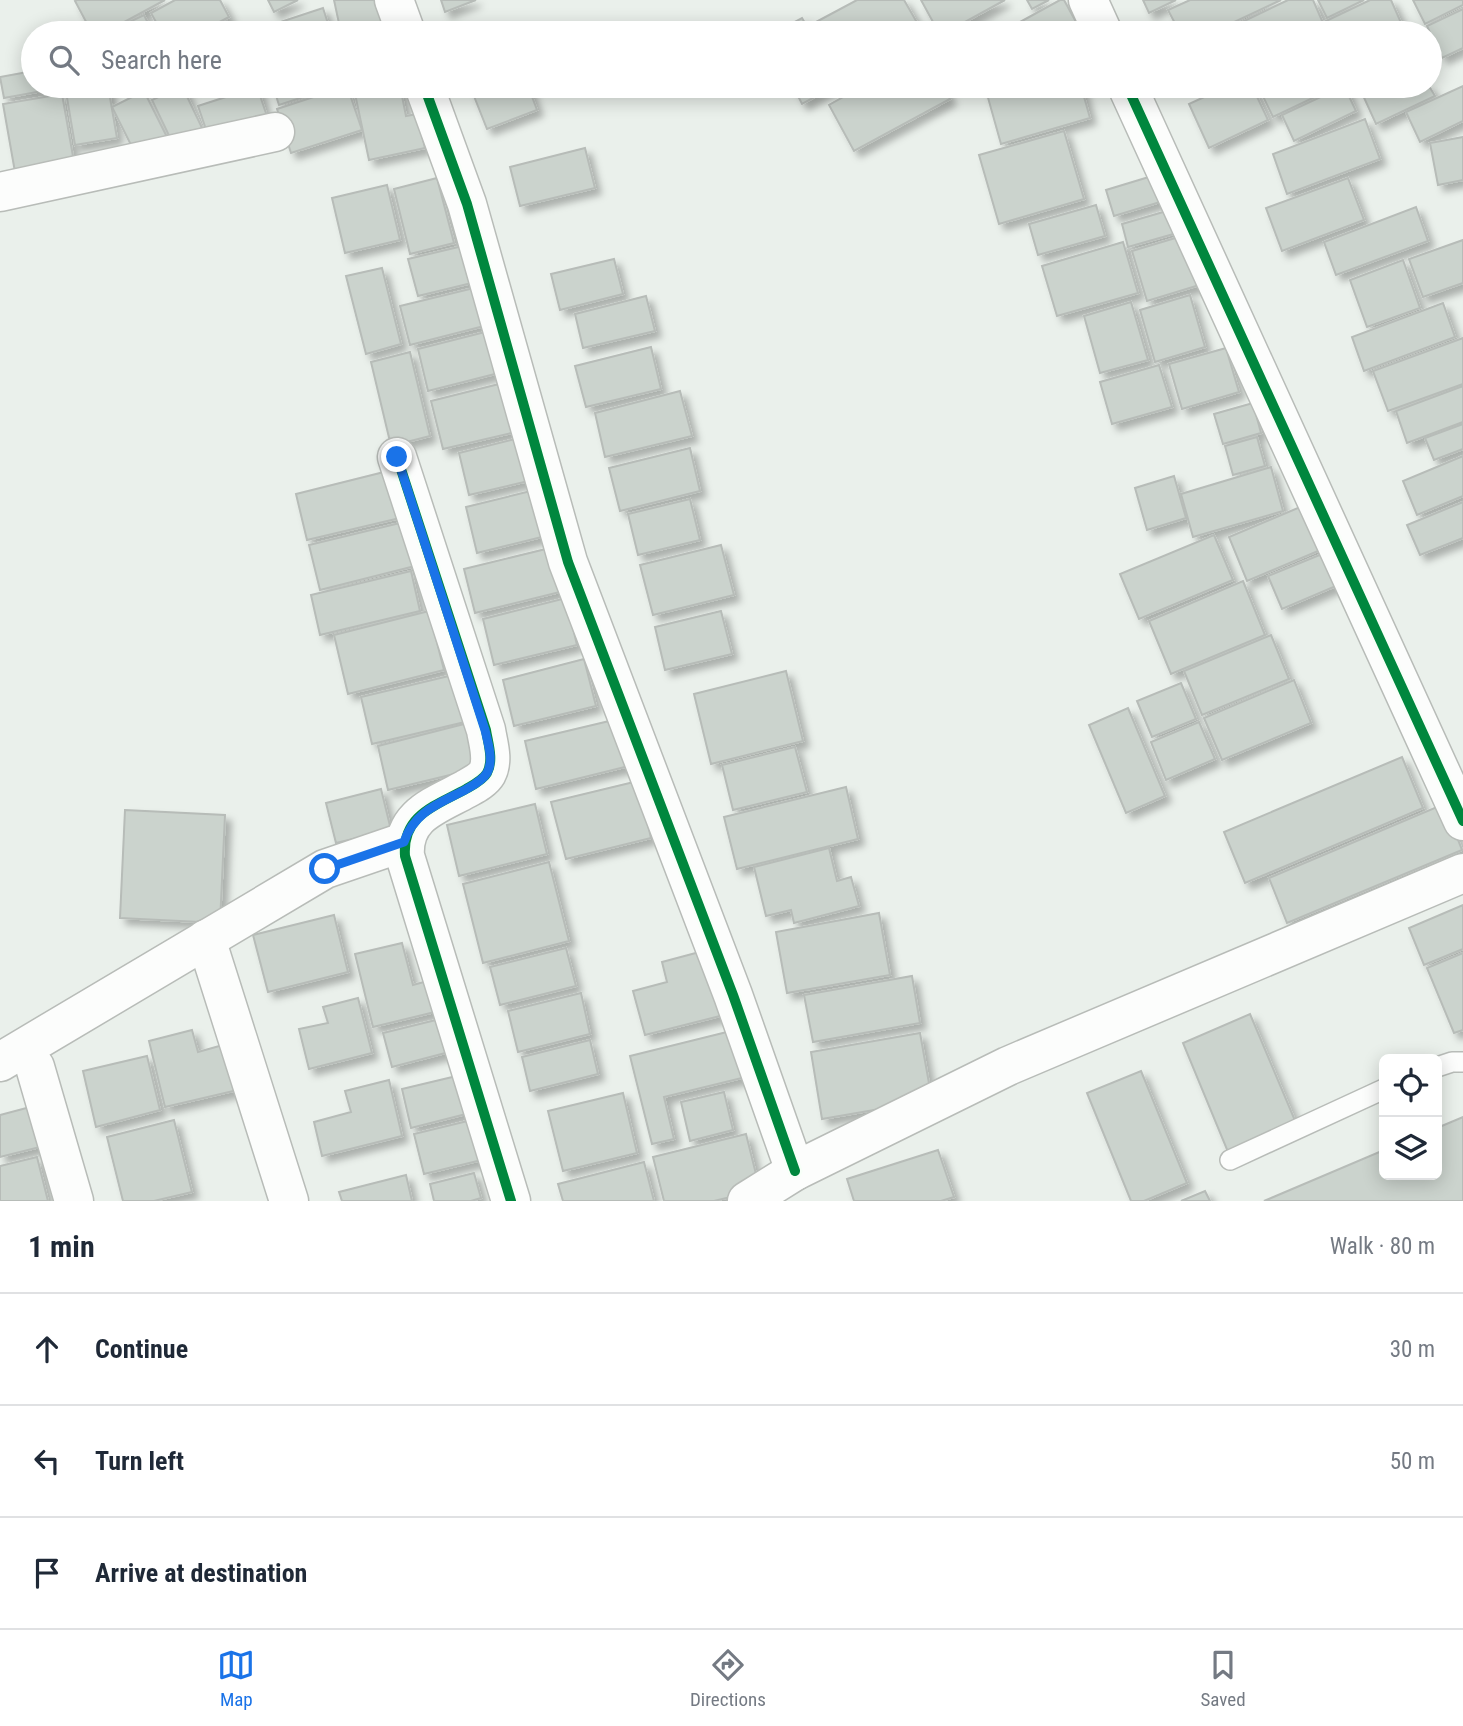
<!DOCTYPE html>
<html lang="en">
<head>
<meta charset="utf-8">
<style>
  body { margin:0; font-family:"Roboto Condensed",sans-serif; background:#f6f6f7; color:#1f2937 }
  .controls { position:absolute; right:21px; bottom:21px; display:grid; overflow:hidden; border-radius:10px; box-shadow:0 4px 18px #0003 }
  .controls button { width:63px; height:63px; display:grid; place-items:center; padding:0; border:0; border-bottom:2px solid #e0e1e3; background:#fff; color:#1f2937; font:35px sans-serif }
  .stop { position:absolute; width:21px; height:21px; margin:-16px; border:5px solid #1a73e8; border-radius:50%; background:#fff }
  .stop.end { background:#1a73e8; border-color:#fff; box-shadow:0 2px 7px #0008 }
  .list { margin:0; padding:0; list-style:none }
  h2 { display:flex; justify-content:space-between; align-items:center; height:91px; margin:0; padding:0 28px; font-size:30px }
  h2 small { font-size:23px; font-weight:400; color:#747a83 }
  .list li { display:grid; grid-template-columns:46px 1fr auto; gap:21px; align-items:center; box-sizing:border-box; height:112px; padding:0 28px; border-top:2px solid #e0e1e3 }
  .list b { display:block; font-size:26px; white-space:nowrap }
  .list em { font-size:23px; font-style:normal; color:#747a83 }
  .icon { flex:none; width:38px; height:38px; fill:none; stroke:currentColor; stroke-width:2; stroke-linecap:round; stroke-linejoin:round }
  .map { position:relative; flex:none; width:1463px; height:1201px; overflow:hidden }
  .search { position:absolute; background:#fff; box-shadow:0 4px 18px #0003; left:21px; right:21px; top:21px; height:77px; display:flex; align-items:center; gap:18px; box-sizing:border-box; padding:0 24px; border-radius:38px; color:#747a83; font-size:26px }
  .sheet { height:427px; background:#fff }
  nav { display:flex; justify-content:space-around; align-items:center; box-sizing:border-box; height:98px; border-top:2px solid #e0e1e3; background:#fff; font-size:19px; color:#747a83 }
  nav a { display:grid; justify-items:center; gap:4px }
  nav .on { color:#1a73e8 }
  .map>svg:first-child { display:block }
</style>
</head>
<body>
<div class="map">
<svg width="1463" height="1201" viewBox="0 0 1463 1201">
  <defs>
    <filter id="shadow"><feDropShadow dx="6" dy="6" stdDeviation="3.5" flood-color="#0004"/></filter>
  </defs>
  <rect width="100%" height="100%" fill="#eaf0eb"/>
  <!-- building -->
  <g fill="#cbd3cd" stroke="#b7bcb8" stroke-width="2" filter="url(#shadow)">
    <path d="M 77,0 L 165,0 L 104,33 L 92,33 L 75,1 Z"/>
    <path d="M 175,0 L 220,0 L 229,17 L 199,33 L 162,33 L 151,13 Z"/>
    <path d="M 268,0 L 298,0 L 274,12 Z"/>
    <path d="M 334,0 L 377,0 L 384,33 L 341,33 Z"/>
    <path d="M 441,0 L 476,0 L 445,12 Z"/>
    <path d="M 857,0 L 904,0 L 923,33 L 822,33 L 816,22 Z"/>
    <path d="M 921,0 L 1005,0 L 945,33 L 939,33 Z"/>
    <path d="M 1027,0 L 1049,0 L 1032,9 Z"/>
    <path d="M 1060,0 L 1064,0 L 1082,33 L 1000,33 Z"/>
    <path d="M 1143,0 L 1176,0 L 1149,13 Z"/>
    <path d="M 1190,0 L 1281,0 L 1211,33 L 1180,33 L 1168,10 Z"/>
    <path d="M 1288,0 L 1313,0 L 1323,23 L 1301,33 L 1219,33 Z"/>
    <path d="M 1318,0 L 1364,0 L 1327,18 Z"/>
    <path d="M 1370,0 L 1391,0 L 1402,25 L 1384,33 L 1332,33 L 1326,21 Z"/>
    <path d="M 1413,0 L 1463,0 L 1463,5 L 1425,24 Z"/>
    <path d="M 323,8 L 331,33 L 247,33 Z"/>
    <path d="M 1463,9 L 1463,48 L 1442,58 L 1427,26 Z"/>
    <path d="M 144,15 L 153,33 L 106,33 Z"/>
    <path d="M 802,18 L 811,33 L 774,33 Z"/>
    <path d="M 227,21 L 234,33 L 203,33 Z"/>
    <path d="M 1411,23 L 1416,33 L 1390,33 Z"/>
    <path d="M 567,25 L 570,33 L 545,33 Z"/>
    <path d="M 33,71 L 33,86 L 59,86 L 59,88 L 4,98 L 0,77 Z"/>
    <path d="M 65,86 L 108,86 L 117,138 L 75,145 Z"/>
    <path d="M 182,86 L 204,132 L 174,146 L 152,100 Z"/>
    <path d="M 216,86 L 249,86 L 219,96 Z"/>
    <path d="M 273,86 L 337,86 L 279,105 Z"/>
    <path d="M 347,86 L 362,130 L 291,153 L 277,109 Z"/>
    <path d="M 368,86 L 400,86 L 406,116 L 417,114 L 425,148 L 369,160 L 354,89 Z"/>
    <path d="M 470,86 L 528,86 L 537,110 L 487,129 Z"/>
    <path d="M 793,86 L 835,86 L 802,104 Z"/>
    <path d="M 863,86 L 943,86 L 950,99 L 854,151 L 829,105 Z"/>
    <path d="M 988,86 L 1081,86 L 1090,118 L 1001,144 L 985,87 Z"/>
    <path d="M 1228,86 L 1252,86 L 1268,120 L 1209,148 L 1189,104 Z"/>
    <path d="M 1258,86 L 1338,86 L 1273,117 Z"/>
    <path d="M 1344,86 L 1356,111 L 1294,141 L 1282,115 Z"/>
    <path d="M 1373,86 L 1429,86 L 1435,96 L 1376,124 L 1361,91 Z"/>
    <path d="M 1463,86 L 1463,121 L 1420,142 L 1406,112 Z"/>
    <path d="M 257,87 L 269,122 L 210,141 L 198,106 Z"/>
    <path d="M 144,91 L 169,141 L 137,157 L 112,107 Z"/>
    <path d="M 62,94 L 74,162 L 15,172 L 3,104 Z"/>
    <path d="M 1365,119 L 1380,159 L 1287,194 L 1273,154 Z"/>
    <path d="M 1064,131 L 1084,199 L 999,224 L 979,155 Z"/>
    <path d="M 1463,137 L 1463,180 L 1438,185 L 1430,143 Z"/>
    <path d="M 585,148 L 595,188 L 520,206 L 510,167 Z"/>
    <path d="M 1162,173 L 1170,199 L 1114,216 L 1106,190 Z"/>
    <path d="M 437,178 L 454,243 L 410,254 L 394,189 Z"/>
    <path d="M 1348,178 L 1364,220 L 1282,251 L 1266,208 Z"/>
    <path d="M 387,185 L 400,240 L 345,253 L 332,198 Z"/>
    <path d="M 1096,205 L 1105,236 L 1038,255 L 1029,224 Z"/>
    <path d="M 1416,207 L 1428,241 L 1336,275 L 1324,242 Z"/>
    <path d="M 1170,210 L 1177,233 L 1128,247 L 1122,224 Z"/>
    <path d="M 1192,233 L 1206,283 L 1147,301 L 1132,251 Z"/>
    <path d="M 1463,240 L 1463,283 L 1423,297 L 1409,259 Z"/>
    <path d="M 1123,242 L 1138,293 L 1057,316 L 1042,266 Z"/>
    <path d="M 471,244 L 480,281 L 418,296 L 408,259 Z"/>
    <path d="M 614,259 L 623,294 L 560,310 L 551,274 Z"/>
    <path d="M 1403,260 L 1420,308 L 1367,327 L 1350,280 Z"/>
    <path d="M 382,268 L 401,344 L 366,354 L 346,276 Z"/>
    <path d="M 478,287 L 488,325 L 410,345 L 400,306 Z"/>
    <path d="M 1190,295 L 1205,347 L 1155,362 L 1140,310 Z"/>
    <path d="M 646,296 L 655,331 L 583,348 L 575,314 Z"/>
    <path d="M 1131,302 L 1148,360 L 1100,373 L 1084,316 Z"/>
    <path d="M 1443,303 L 1455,337 L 1364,371 L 1352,337 Z"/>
    <path d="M 485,332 L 495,374 L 428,391 L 418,349 Z"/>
    <path d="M 1463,338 L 1463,384 L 1388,411 L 1373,371 Z"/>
    <path d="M 651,347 L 661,389 L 586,407 L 575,366 Z"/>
    <path d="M 1226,348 L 1239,392 L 1182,409 L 1169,364 Z"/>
    <path d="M 410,352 L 430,436 L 391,446 L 371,362 Z"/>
    <path d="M 1159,365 L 1172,407 L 1112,424 L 1100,382 Z"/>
    <path d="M 507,382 L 520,431 L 443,449 L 431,401 Z"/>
    <path d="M 1463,386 L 1463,422 L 1407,443 L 1396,411 Z"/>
    <path d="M 680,391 L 692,436 L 605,457 L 595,413 Z"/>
    <path d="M 1253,403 L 1261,433 L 1223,444 L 1214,414 Z"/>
    <path d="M 1463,424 L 1463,449 L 1434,460 L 1425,438 Z"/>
    <path d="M 523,437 L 533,480 L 469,495 L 459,453 Z"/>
    <path d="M 1257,437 L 1265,466 L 1233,475 L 1225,446 Z"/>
    <path d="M 690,448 L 700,491 L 620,511 L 609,468 Z"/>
    <path d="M 1463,456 L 1463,496 L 1417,515 L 1403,481 Z"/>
    <path d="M 1271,467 L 1283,511 L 1193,537 L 1181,494 Z"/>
    <path d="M 388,471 L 400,518 L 307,540 L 296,494 Z"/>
    <path d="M 1174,476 L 1186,518 L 1147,530 L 1135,488 Z"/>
    <path d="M 543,488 L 554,534 L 477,553 L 466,507 Z"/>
    <path d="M 690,499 L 700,540 L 638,555 L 628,514 Z"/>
    <path d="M 1312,502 L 1330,546 L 1247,581 L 1229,537 Z"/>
    <path d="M 1463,502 L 1463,538 L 1420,555 L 1407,525 Z"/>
    <path d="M 404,522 L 415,566 L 320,590 L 309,545 Z"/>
    <path d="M 1214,535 L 1233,580 L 1139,619 L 1120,574 Z"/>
    <path d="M 721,545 L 734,595 L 653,615 L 640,565 Z"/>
    <path d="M 554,547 L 564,591 L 475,613 L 464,569 Z"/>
    <path d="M 1322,554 L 1336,586 L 1282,609 L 1268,576 Z"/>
    <path d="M 411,571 L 420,611 L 320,635 L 311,595 Z"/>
    <path d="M 1243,581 L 1265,635 L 1171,674 L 1149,621 Z"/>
    <path d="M 566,598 L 577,645 L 494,665 L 483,619 Z"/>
    <path d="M 429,611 L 444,670 L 348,694 L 334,635 Z"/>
    <path d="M 721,611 L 732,654 L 665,670 L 655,627 Z"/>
    <path d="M 1271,635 L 1289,679 L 1202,715 L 1184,671 Z"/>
    <path d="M 584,659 L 596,706 L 514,726 L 503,680 Z"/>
    <path d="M 786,671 L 803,741 L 711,764 L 694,694 Z"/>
    <path d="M 453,675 L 465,722 L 372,744 L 361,697 Z"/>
    <path d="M 1294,680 L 1311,723 L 1222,760 L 1204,718 Z"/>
    <path d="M 1181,683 L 1196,719 L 1152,737 L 1137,701 Z"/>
    <path d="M 1128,708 L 1165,796 L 1126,813 L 1089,725 Z"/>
    <path d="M 622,718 L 633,765 L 536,789 L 525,741 Z"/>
    <path d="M 1199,722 L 1215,759 L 1166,780 L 1151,742 Z"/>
    <path d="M 468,723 L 479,768 L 388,790 L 378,746 Z"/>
    <path d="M 795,747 L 807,792 L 733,810 L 722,765 Z"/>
    <path d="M 1402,757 L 1423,808 L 1245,883 L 1224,832 Z"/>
    <path d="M 638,781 L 651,838 L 566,859 L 551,802 Z"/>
    <path d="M 846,787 L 858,839 L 737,869 L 724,817 Z"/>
    <path d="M 381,789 L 391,830 L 336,843 L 326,803 Z"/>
    <path d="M 535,804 L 547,854 L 459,876 L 447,825 Z"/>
    <path d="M 1444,804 L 1462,850 L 1287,923 L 1269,878 Z"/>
    <path d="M 125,810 L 225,815 L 220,923 L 120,918 Z"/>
    <path d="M 829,848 L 837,881 L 851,877 L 859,906 L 794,923 L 791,910 L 766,916 L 754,867 Z"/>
    <path d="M 549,862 L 569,941 L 483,963 L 463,884 Z"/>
    <path d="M 1463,905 L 1463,949 L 1424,965 L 1409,928 Z"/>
    <path d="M 879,913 L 890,975 L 787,993 L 776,932 Z"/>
    <path d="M 334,915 L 348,972 L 268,992 L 253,935 Z"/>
    <path d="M 402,943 L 413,985 L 431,980 L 439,1011 L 373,1027 L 355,954 Z"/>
    <path d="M 566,948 L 576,986 L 500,1005 L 490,967 Z"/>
    <path d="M 707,950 L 724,1015 L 645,1035 L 633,991 L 667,982 L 662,962 Z"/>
    <path d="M 1463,953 L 1463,1030 L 1454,1033 L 1427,968 Z"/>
    <path d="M 912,976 L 920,1023 L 813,1042 L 804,995 Z"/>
    <path d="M 581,993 L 590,1034 L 518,1052 L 508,1011 Z"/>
    <path d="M 358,998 L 372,1053 L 309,1069 L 299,1029 L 328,1023 L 323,1007 Z"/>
    <path d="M 1250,1014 L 1296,1123 L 1228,1152 L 1183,1043 Z"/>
    <path d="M 444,1018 L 453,1051 L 392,1067 L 383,1033 Z"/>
    <path d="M 739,1029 L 750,1076 L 664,1097 L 674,1139 L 652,1144 L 630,1056 Z"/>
    <path d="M 192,1030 L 198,1052 L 230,1043 L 242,1089 L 165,1107 L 149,1041 Z"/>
    <path d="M 920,1033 L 932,1100 L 822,1119 L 811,1052 Z"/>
    <path d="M 590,1040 L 598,1074 L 530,1091 L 522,1057 Z"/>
    <path d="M 147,1056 L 160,1110 L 96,1127 L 83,1071 Z"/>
    <path d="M 1141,1071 L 1187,1183 L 1144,1201 L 1131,1201 L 1087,1093 Z"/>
    <path d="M 465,1074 L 474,1112 L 411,1128 L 402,1089 Z"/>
    <path d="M 389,1080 L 402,1136 L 322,1156 L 314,1122 L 351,1112 L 345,1091 Z"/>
    <path d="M 724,1092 L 733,1130 L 690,1141 L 681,1102 Z"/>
    <path d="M 623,1093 L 637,1153 L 563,1171 L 548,1111 Z"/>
    <path d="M 34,1106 L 44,1146 L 0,1157 L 0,1115 Z"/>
    <path d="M 484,1117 L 494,1157 L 424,1174 L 414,1134 Z"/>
    <path d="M 1463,1117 L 1463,1201 L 1264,1201 L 1384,1150 L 1384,1175 L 1437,1175 L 1437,1128 Z"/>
    <path d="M 174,1120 L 192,1192 L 154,1201 L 123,1201 L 107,1137 Z"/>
    <path d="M 746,1134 L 760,1190 L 714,1201 L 664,1201 L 653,1157 Z"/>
    <path d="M 938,1150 L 954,1197 L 941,1201 L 854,1201 L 847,1179 Z"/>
    <path d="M 37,1157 L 48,1201 L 0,1201 L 0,1166 Z"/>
    <path d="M 644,1162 L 654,1201 L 563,1201 L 558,1184 Z"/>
    <path d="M 474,1173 L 481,1198 L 471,1201 L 434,1201 L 430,1184 Z"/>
    <path d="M 406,1175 L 412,1201 L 342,1201 L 339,1192 Z"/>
    <path d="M 1205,1191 L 1210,1201 L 1181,1201 Z"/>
  </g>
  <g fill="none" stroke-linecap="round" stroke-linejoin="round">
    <defs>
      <g id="service">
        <path d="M 1437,1067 L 1452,1062 L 1463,1062"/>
        <path d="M 1230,1160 L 1384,1089"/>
      </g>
      <g id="minor">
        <path d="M 394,0 L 406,33"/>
        <path d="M 1088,0 L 1103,33"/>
        <path d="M 424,86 L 467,204 L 568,562 L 733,995 L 795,1171"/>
        <path d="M 1127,86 L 1463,821"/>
        <path d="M 0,192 L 275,132"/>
        <path d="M 397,457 L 486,730 C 488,743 494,760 487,773 C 483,780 473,785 466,789 C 435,806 402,815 405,856 L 511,1201"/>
        <path d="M 206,939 L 289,1201"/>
        <path d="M 0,1062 L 325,869 L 404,842"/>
        <path d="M 35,1067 L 74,1201"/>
        <path d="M 747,1201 L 795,1171 L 1008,1066 L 1463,873"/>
      </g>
    </defs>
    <!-- service casing -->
    <use href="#service" stroke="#b8bcb8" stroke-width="22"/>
    <!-- minor casing -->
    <use href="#minor" stroke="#b8bcb8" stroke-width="41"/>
    <!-- service -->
    <use href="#service" stroke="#fcfdfc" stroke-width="19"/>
    <!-- minor -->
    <use href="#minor" stroke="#fcfdfc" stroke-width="38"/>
    <defs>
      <g id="cycleway">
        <path d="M 424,86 L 467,204 L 568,562 L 733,995 L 795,1171"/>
        <path d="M 1127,86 L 1463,821"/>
        <path d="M 397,457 L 486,730 C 488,743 494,760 487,773 C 483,780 473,785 466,789 C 435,806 402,815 405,856 L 511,1201"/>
      </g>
    </defs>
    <!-- cycleway casing -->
    <use href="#cycleway" stroke="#f7fff8" stroke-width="15"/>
    <!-- cycleway -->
    <use href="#cycleway" stroke="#00873e" stroke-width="10"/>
  </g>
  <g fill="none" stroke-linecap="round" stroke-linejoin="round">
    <!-- route -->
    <path stroke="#1a73e8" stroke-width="9" d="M 325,869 L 404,842 C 414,812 438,804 465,790 C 472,786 482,781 487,773 C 494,761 488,743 485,730 L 397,457"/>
  </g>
</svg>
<div class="controls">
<button><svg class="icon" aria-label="locate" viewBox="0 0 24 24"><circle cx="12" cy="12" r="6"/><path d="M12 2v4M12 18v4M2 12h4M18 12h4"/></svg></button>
<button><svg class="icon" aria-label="layers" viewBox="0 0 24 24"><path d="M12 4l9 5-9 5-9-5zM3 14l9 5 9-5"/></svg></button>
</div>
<div class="stop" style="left:325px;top:869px"></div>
<div class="stop end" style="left:397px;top:457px"></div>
<div class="search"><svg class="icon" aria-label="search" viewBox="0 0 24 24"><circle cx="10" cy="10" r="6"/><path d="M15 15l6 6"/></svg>Search here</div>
</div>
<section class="sheet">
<h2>1 min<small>Walk · 80 m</small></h2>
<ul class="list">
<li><svg class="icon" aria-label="ahead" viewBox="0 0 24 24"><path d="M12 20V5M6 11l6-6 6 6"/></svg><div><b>Continue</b></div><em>30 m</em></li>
<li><svg class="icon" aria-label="left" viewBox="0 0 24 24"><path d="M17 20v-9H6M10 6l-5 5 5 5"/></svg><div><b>Turn left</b></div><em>50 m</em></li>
<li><svg class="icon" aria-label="arrive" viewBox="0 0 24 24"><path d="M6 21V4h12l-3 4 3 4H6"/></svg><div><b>Arrive at destination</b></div></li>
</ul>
</section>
<nav>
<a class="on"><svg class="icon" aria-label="map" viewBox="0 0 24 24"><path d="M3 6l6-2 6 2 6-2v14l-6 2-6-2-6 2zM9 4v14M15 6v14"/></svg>Map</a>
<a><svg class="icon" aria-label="directions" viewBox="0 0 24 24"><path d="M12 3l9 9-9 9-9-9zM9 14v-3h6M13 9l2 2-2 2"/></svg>Directions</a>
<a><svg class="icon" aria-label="saved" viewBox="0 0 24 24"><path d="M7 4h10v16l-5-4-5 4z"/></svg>Saved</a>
</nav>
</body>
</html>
